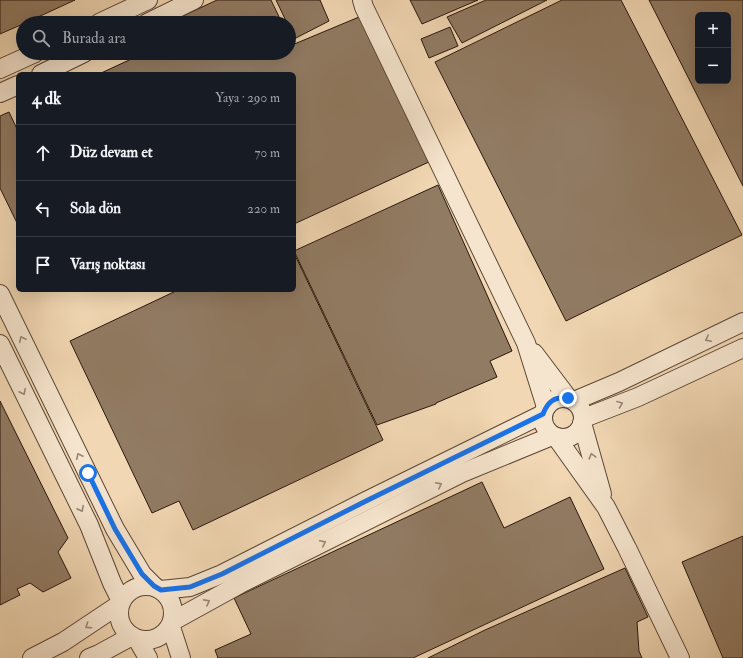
<!DOCTYPE html>
<html lang="tr">
<head>
<meta charset="utf-8">
<style>
  body { margin:0; font-family:"IM FELL Double Pica",serif; background:#20242c; color:#f1f3f6 }
  .controls { position:absolute; right:12px; top:12px; display:grid; overflow:hidden; border-radius:6px; box-shadow:0 4px 16px #0002 }
  .controls button { width:36px; height:36px; display:grid; place-items:center; padding:0; border:0; border-bottom:1px solid #363941; background:#171b24; color:#f1f3f6; font:20px sans-serif }
  .stop { position:absolute; width:12px; height:12px; margin:-9px; border:3px solid #1a73e8; border-radius:50%; background:#fff }
  .stop.end { background:#1a73e8; border-color:#fff; box-shadow:0 1px 4px #0008 }
  .list { margin:0; padding:0; list-style:none }
  h2 { display:flex; justify-content:space-between; align-items:center; height:52px; margin:0; padding:0 16px; font-size:17px }
  h2 small { font-size:13px; font-weight:400; color:#9ea1a6 }
  .list li { display:grid; grid-template-columns:26px 1fr auto; gap:12px; align-items:center; box-sizing:border-box; height:56px; padding:0 16px; border-top:1px solid #363941 }
  .list b { display:block; font-size:15px; white-space:nowrap }
  .list em { font-size:13px; font-style:normal; color:#9ea1a6 }
  .icon { flex:none; width:22px; height:22px; fill:none; stroke:currentColor; stroke-width:2; stroke-linecap:round; stroke-linejoin:round }
  .map { position:relative; flex:none; width:743px; height:658px; overflow:hidden }
  .search { position:absolute; background:#171b24; box-shadow:0 4px 16px #0002; left:16px; top:16px; width:280px; height:44px; display:flex; align-items:center; gap:10px; box-sizing:border-box; padding:0 14px; border-radius:22px; color:#9ea1a6; font-size:15px }
  .panel { position:absolute; background:#171b24; box-shadow:0 4px 16px #0002; left:16px; top:72px; width:280px; height:220px; border-radius:6px }
  .map>svg:first-child { display:block }
</style>
</head>
<body>
<div class="map">
<svg width="743" height="658" viewBox="0 0 743 658">
  <rect width="100%" height="100%" fill="#f1d7b3"/>
  <filter id="stains"><feTurbulence type="fractalNoise" baseFrequency=".005" numOctaves="4"/><feColorMatrix values="0 0 0 0 .2 0 0 0 0 .09 0 0 0 0 .02 0 0 0 .5 -.17"/></filter>
  <radialGradient id="worn" r=".72"><stop offset=".6" stop-color="#630" stop-opacity="0"/><stop offset="1" stop-color="#630" stop-opacity=".3"/></radialGradient>
  <!-- building -->
  <g fill="#917b63" stroke="#2a170d" fill-rule="evenodd">
    <path d="M 0,0 L 75,0 L 25,23 L 23,23 L 23,24 L 0,34 Z"/>
    <path d="M 217,0 L 271,0 L 282,23 L 168,23 Z"/>
    <path d="M 276,0 L 320,0 L 329,21 L 294,39 L 289,28 L 289,23 L 287,23 Z"/>
    <path d="M 410,0 L 478,0 L 422,24 Z"/>
    <path d="M 486,0 L 547,0 L 462,43 L 447,17 Z"/>
    <path d="M 562,0 L 621,0 L 742,235 L 566,321 L 435,62 Z"/>
    <path d="M 649,0 L 743,0 L 743,186 ZM 698,15 L 728,15 L 728,81 L 698,81 Z"/>
    <path d="M 359,17 L 431,161 L 294,224 L 294,74 L 99,74 L 140,55 L 139,53 L 289,53 L 289,39 L 292,45 Z"/>
    <path d="M 450,27 L 458,46 L 429,58 L 421,39 Z"/>
    <path d="M 9,112 L 18,131 L 18,225 L 0,188 L 0,116 Z"/>
    <path d="M 438,185 L 512,351 L 490,361 L 497,377 L 436,403 L 436,404 L 377,425 L 294,251 Z"/>
    <path d="M 294,253 L 383,440 L 193,530 L 179,501 L 152,513 L 70,341 L 178,290 L 294,290 Z"/>
    <path d="M 0,401 L 68,538 L 58,552 L 71,578 L 43,592 L 30,583 L 17,589 L 20,595 L 0,605 Z"/>
    <path d="M 482,482 L 504,528 L 570,497 L 604,569 L 413,658 L 218,658 L 215,650 L 251,634 L 234,598 Z"/>
    <path d="M 743,536 L 743,658 L 723,658 L 682,562 Z"/>
    <path d="M 625,568 L 648,617 L 637,622 L 639,651 L 642,658 L 428,658 L 485,630 Z"/>
  </g>
  <g fill="none" stroke-linecap="round" stroke-linejoin="round">
    <defs>
      <g id="minor">
        <path d="M 362,0 L 364,7 L 526,343 L 546,407"/>
        <path d="M 99,23 L 148,0"/>
        <path d="M 147,23 L 194,0"/>
        <path d="M 0,69 L 35,53"/>
        <path d="M 41,74 L 84,53"/>
        <path d="M 0,93 L 18,85"/>
        <path d="M 0,294 L 115,529 L 142,574 L 154,586"/>
        <path d="M 0,344 L 89,525 L 112,583 L 121,601"/>
        <path d="M 534,353 L 568,398"/>
        <circle cx="563" cy="418" r="20"/>
        <path d="M 574,401 L 619,382 L 743,322"/>
        <path d="M 584,418 L 638,397 L 743,348"/>
        <path d="M 582,423 L 602,494"/>
        <path d="M 556,437 L 606,507 L 627,548 L 680,658"/>
        <circle cx="146" cy="613" r="27"/>
        <path d="M 161,590 L 190,587 L 222,574 L 364,502 L 543,414"/>
        <path d="M 173,621 L 240,584 L 462,473 L 552,436"/>
        <path d="M 171,627 L 181,658"/>
        <path d="M 137,639 L 148,658"/>
        <path d="M 32,658 L 63,642 L 120,604"/>
        <path d="M 89,658 L 99,654 L 132,636"/>
      </g>
    </defs>
    <!-- minor casing -->
    <use href="#minor" stroke="#5c4736" stroke-width="20"/>
    <!-- minor -->
    <use href="#minor" stroke="#f6e5ce" stroke-width="18"/>
  </g>
  <!-- one-way arrows -->
  <defs><path id="oneway-chevron" d="M-2-3.5L2.5 0L-2 3.5" fill="none" stroke-width="1.6" stroke-linecap="round" stroke-linejoin="round"/></defs>
  <g stroke="#9a8877">
    <use href="#oneway-chevron" transform="translate(22 339) rotate(-116)"/>
    <use href="#oneway-chevron" transform="translate(708 339) rotate(154)"/>
    <use href="#oneway-chevron" transform="translate(23 392) rotate(64)"/>
    <use href="#oneway-chevron" transform="translate(620 404) rotate(-21)"/>
    <use href="#oneway-chevron" transform="translate(79 456) rotate(-116)"/>
    <use href="#oneway-chevron" transform="translate(592 456) rotate(-105)"/>
    <use href="#oneway-chevron" transform="translate(439 485) rotate(-27)"/>
    <use href="#oneway-chevron" transform="translate(81 509) rotate(64)"/>
    <use href="#oneway-chevron" transform="translate(323 543) rotate(-27)"/>
    <use href="#oneway-chevron" transform="translate(207 602) rotate(-28)"/>
    <use href="#oneway-chevron" transform="translate(88 626) rotate(146)"/>
  </g>
  <g fill="none" stroke-linecap="round" stroke-linejoin="round">
    <!-- route -->
    <path stroke="#1a73e8" stroke-width="5" d="M 88,473 L 115,529 L 142,574 L 154,586 L 161,590 L 190,587 L 222,574 L 364,502 L 543,414 C 548,401 554,397 568,398"/>
  </g>
  <rect width="100%" height="100%" filter="url(#stains)"/>
  <rect width="100%" height="100%" fill="url(#worn)"/>
</svg>
<div class="controls">
<button>+</button>
<button>−</button>
</div>
<div class="stop" style="left:88px;top:473px"></div>
<div class="stop end" style="left:568px;top:398px"></div>
<div class="search"><svg class="icon" aria-label="search" viewBox="0 0 24 24"><circle cx="10" cy="10" r="6"/><path d="M15 15l6 6"/></svg>Burada ara</div>
<section class="panel">
<h2>4 dk<small>Yaya · 290 m</small></h2>
<ul class="list">
<li><svg class="icon" aria-label="ahead" viewBox="0 0 24 24"><path d="M12 20V5M6 11l6-6 6 6"/></svg><div><b>Düz devam et</b></div><em>70 m</em></li>
<li><svg class="icon" aria-label="left" viewBox="0 0 24 24"><path d="M17 20v-9H6M10 6l-5 5 5 5"/></svg><div><b>Sola dön</b></div><em>220 m</em></li>
<li><svg class="icon" aria-label="arrive" viewBox="0 0 24 24"><path d="M6 21V4h12l-3 4 3 4H6"/></svg><div><b>Varış noktası</b></div></li>
</ul>
</section>
</div>
</body>
</html>
